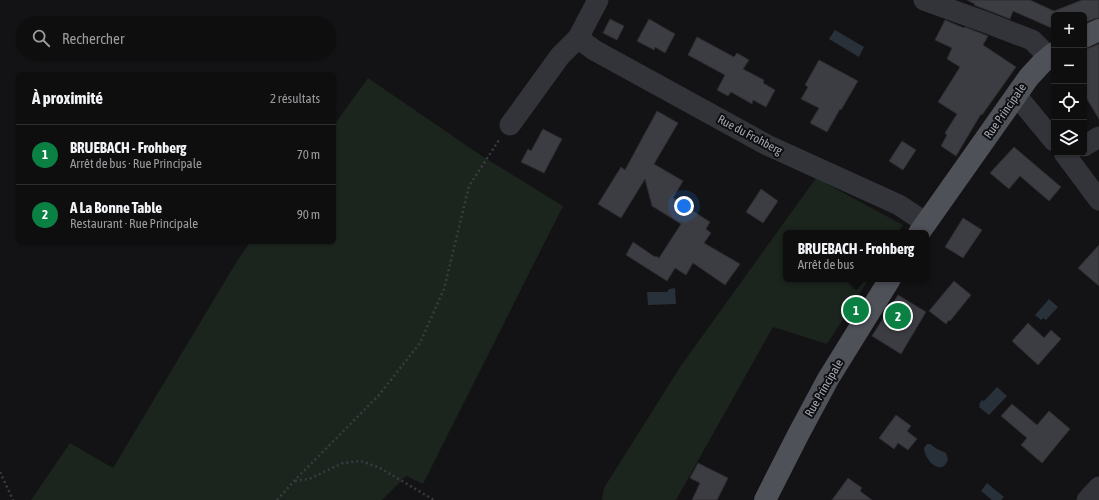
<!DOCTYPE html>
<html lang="fr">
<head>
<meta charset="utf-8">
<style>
  body { margin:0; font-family:"Asap Condensed",sans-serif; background:#171718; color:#f1f3f6 }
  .controls { position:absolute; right:12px; top:12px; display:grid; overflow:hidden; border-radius:6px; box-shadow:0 1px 3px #0004 }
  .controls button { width:36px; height:36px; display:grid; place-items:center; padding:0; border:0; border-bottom:1px solid #2e2e2f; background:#0e0e0f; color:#f1f3f6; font:20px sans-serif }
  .you { position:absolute; left:684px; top:206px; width:14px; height:14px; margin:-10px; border:3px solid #fff; border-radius:50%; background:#1a73e8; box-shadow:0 0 0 6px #1a73e833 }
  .badge { display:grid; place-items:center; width:26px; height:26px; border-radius:50%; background:#0b8043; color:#fff; font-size:13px; font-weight:700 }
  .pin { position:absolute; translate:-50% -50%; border:2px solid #fff; box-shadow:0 1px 4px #0006 }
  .popup { position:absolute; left:783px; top:230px; width:146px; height:52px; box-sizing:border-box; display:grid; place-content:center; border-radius:6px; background:#0e0e0f; filter:drop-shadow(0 1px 3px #0005); font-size:13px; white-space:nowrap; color:#9b9c9e }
  .popup b { font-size:15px; color:#f1f3f6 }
  .popup::after { content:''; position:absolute; left:50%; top:100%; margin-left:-8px; border:8px solid transparent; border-top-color:#0e0e0f }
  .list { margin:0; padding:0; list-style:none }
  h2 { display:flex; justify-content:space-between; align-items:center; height:52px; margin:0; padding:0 16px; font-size:17px }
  h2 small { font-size:13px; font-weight:400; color:#9b9c9e }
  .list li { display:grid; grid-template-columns:26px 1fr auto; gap:12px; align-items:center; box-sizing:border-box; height:60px; padding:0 16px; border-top:1px solid #2e2e2f }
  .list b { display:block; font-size:15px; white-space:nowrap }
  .list p { margin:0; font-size:13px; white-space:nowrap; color:#9b9c9e }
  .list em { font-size:13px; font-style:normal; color:#9b9c9e }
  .icon { flex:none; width:22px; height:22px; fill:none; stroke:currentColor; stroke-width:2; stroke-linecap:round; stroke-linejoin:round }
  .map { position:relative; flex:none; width:1099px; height:500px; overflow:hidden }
  .search { position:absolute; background:#0e0e0f; box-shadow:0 1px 3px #0004; left:16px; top:16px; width:320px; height:44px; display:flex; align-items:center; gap:10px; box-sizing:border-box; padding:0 14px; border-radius:22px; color:#9b9c9e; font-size:15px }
  .panel { position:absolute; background:#0e0e0f; box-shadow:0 1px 3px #0004; left:16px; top:72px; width:320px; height:172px; border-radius:6px }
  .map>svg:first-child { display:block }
</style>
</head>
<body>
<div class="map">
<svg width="1099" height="500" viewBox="0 0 1099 500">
  <rect width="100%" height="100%" fill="#131214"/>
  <!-- green -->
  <g fill="#1c241e">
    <path d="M 368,78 L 482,156 L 563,206 L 423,484 L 406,476 L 382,500 L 31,500 L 70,443 L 113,468 L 237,261 L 250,242 L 334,242 L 334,125 Z"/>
    <path d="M 816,178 L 903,225 L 898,233 L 786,233 L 786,279 L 869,279 L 827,344 L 773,327 L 676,500 L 602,500 L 604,488 L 680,367 Z"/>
  </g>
  <!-- water -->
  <g fill="#283139">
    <path d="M 835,30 L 864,47 L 859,57 L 829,39 Z"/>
    <path d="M 675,288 L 676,304 L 648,305 L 647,292 L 667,292 L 669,289 Z"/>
    <path d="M 1049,299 L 1058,307 L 1046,320 L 1043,318 L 1041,320 L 1035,315 Z"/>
    <path d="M 997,387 L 1007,396 L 989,415 L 979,407 L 980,405 L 979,404 L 982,400 L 984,401 Z"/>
    <path d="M 927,444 L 930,444 L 937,449 L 946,453 L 948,459 C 943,477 925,462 924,448 Z"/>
    <path d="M 987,483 L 1004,497 L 1001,500 L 992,500 L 981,491 Z"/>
  </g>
  <!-- building -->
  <g fill="#3c3d42" stroke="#2c2c31">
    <path d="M 967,0 L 1030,0 L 1054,11 L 1082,0 L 1099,0 L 1099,18 L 1094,19 L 1084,23 L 1084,15 L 1054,15 L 1054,29 L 1013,11 L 1010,19 L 974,5 L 975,4 Z"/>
    <path d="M 610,19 L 624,26 L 617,40 L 603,33 Z"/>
    <path d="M 649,19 L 675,34 L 665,53 L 655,47 L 654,50 L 637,41 Z"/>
    <path d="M 945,20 L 964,28 L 965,27 L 988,36 L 983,45 L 1016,67 L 982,115 L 981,114 L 956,156 L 941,146 L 947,135 L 945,133 L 957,114 L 938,102 L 960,67 L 947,59 L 952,48 L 935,40 Z"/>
    <path d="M 697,37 L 734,57 L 737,53 L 749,60 L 743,69 L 764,80 L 763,83 L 775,90 L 766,107 L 753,100 L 752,104 L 731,92 L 728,96 L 717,90 L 725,75 L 688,55 Z"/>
    <path d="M 1099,44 L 1099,119 L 1084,94 L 1084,49 L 1089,48 Z"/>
    <path d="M 819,60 L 858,81 L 841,110 L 840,109 L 827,132 L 810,123 L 819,108 L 801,99 L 808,87 L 805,85 Z"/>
    <path d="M 657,111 L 678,123 L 654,164 L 683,181 L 673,198 L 710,222 L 706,229 L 711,233 L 704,243 L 740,264 L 725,285 L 693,263 L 686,275 L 675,268 L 667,281 L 626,255 L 633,242 L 655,257 L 656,256 L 659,258 L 681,224 L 652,206 L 645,179 L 621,218 L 598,204 L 621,167 L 625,170 Z"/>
    <path d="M 543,129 L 562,139 L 544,173 L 521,162 L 528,149 L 531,151 Z"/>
    <path d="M 902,141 L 916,150 L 903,170 L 889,161 Z"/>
    <path d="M 1014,147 L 1061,187 L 1049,201 L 1020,176 L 1009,189 L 990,173 Z"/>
    <path d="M 761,189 L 778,201 L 763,223 L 746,212 Z"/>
    <path d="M 963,218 L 982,230 L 963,258 L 945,247 Z"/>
    <path d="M 1099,245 L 1099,286 L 1078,268 Z"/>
    <path d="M 954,281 L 971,295 L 950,321 L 949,320 L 946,324 L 929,311 Z"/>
    <path d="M 898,295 L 926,312 L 901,354 L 872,336 Z"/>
    <path d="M 1028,323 L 1044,338 L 1051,330 L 1061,339 L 1038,365 L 1012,341 Z"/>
    <path d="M 1012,404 L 1037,425 L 1049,411 L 1070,429 L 1042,463 L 1021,445 L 1027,438 L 1001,416 Z"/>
    <path d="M 896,415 L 911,426 L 907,431 L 917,439 L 908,450 L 898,443 L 894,449 L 879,438 Z"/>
    <path d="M 698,463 L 728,478 L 717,500 L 692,500 L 700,483 L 690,478 Z"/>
    <path d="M 848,478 L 862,488 L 860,491 L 872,500 L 832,500 Z"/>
  </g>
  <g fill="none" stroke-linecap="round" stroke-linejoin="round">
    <!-- path -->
    <g stroke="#393b41" stroke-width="2.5" stroke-dasharray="2 3" stroke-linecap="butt">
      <path d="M 0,472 L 13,500"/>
      <path d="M 295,481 L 309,479 L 343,463 L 361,461 L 380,468 L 434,500"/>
      <path d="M 277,500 L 294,481 L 379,395 L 420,343 L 444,289 L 469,186 L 499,140"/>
    </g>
    <!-- minor -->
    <g stroke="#33343a" stroke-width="21">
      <path d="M 924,0 L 985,22 L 1032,40 L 1049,57"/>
      <path d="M 578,38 L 594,50 L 767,145 L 899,205 L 926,223"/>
      <path d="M 1016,95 L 1054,141"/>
      <path d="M 510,125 L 560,56 L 578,38 L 598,0"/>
      <path d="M 1084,146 L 1099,137"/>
      <path d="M 1064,153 L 1099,200"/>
      <path d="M 1087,500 L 1099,487"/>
    </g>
    <!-- major -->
    <g stroke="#4f5159" stroke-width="22">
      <path d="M 1084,37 L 1099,30"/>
      <path d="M 919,233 L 1029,77 L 1042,63 L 1054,53"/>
      <path d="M 765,500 L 798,435 L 828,379 L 890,279"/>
    </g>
  </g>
  <g text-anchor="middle" stroke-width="4" stroke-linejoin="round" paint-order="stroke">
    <!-- street labels -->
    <g font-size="12" fill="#a3a8b6" stroke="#0e0e0f">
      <text transform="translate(1005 111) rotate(-55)" y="4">Rue Principale</text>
      <text transform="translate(750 135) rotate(28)" y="4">Rue du Frohberg</text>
      <text transform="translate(824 388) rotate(-60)" y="4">Rue Principale</text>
    </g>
  </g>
</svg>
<div class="controls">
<button>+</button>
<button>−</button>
<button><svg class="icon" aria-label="locate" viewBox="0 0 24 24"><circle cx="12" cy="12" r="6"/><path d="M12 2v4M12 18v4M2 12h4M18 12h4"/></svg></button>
<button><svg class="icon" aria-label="layers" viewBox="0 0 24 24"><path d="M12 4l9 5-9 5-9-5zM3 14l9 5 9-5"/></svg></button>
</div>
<div class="you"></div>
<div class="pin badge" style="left:856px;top:310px">1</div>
<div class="popup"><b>BRUEBACH - Frohberg</b>Arrêt de bus</div>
<div class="pin badge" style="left:898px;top:316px">2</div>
<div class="search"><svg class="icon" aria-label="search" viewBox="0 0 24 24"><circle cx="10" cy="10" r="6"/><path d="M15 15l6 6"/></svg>Rechercher</div>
<section class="panel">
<h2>À proximité<small>2 résultats</small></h2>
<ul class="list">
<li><span class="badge">1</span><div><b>BRUEBACH - Frohberg</b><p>Arrêt de bus · Rue Principale</p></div><em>70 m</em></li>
<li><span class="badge">2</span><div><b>A La Bonne Table</b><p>Restaurant · Rue Principale</p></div><em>90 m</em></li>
</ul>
</section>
</div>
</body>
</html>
